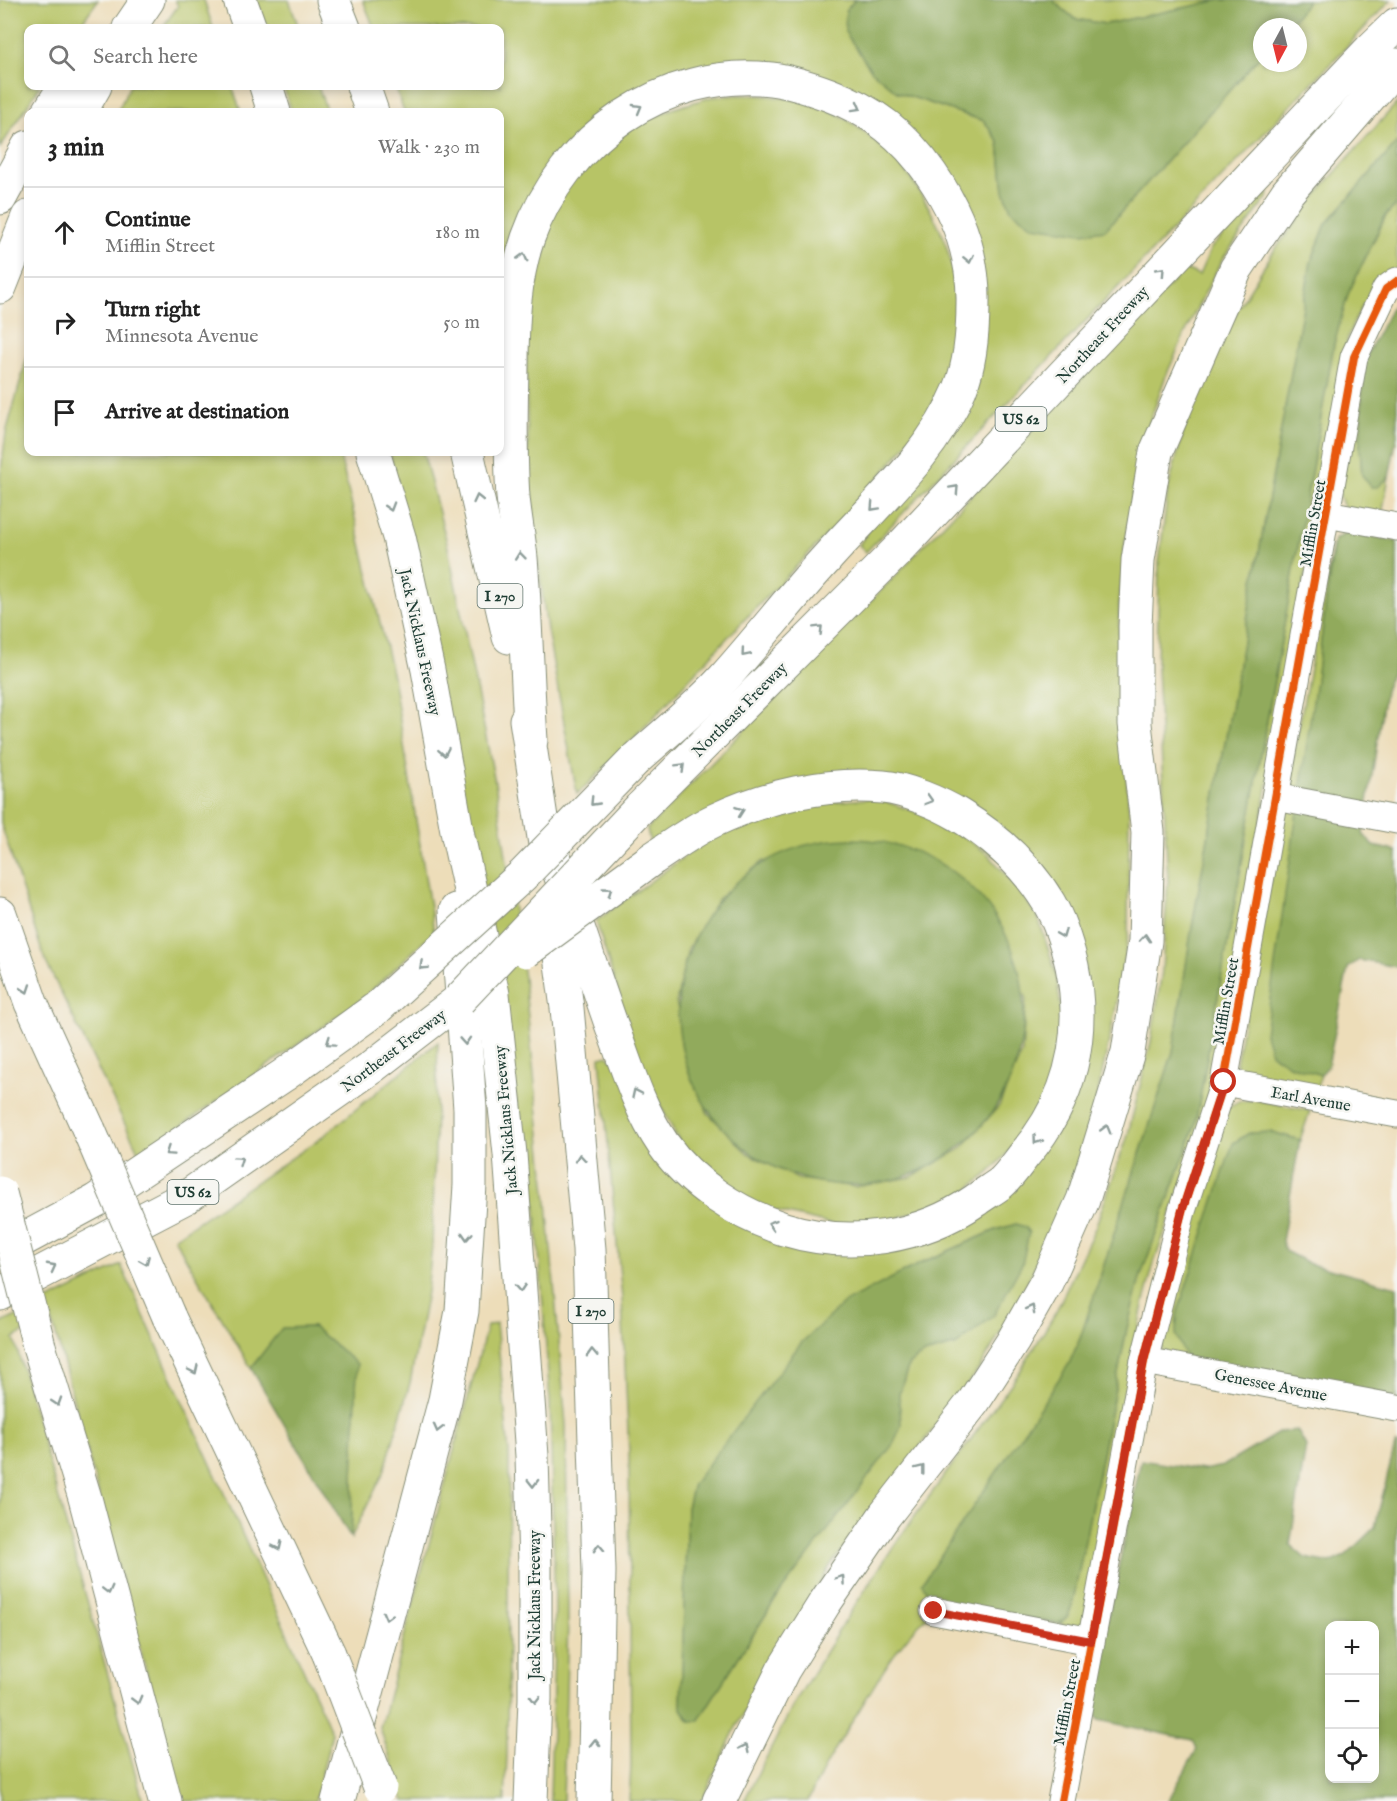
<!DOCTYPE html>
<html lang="en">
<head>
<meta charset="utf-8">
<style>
  body { margin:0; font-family:"IM FELL English",serif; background:#f6f6f6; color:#222 }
  .controls { position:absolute; right:18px; bottom:18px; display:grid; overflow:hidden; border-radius:12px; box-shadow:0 3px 9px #0003 }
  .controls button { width:54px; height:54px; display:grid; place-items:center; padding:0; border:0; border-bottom:2px solid #e0e0e0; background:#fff; color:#222; font:30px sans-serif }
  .compass { position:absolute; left:1253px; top:18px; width:54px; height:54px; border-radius:50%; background:#fff; box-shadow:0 3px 9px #0003; rotate:187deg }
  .stop { position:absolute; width:18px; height:18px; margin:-14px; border:4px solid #c8321e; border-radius:50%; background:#fff }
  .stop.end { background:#c8321e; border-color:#fff; box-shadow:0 2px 6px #0008 }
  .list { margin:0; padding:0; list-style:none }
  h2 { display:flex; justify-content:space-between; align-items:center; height:78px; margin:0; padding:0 24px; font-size:26px }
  h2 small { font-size:20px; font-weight:400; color:#767676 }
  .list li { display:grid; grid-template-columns:39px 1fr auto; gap:18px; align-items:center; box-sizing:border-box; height:90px; padding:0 24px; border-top:2px solid #e0e0e0 }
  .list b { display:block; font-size:22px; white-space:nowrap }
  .list p { margin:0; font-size:20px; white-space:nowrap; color:#767676 }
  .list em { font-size:20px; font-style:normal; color:#767676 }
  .icon { flex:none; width:33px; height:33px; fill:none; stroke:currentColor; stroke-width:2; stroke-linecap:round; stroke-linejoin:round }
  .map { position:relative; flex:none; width:1397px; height:1801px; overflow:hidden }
  .search { position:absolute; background:#fff; box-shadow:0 3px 9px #0003; left:24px; top:24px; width:480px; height:66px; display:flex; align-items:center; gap:15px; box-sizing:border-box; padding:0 21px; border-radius:12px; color:#767676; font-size:22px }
  .panel { position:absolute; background:#fff; box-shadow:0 3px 9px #0003; left:24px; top:108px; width:480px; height:348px; border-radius:12px }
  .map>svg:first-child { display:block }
</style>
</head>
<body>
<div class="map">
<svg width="1397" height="1801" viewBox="0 0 1397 1801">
  <rect width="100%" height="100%" fill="#f6f6f2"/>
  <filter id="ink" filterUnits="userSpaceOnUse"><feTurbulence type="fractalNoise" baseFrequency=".0167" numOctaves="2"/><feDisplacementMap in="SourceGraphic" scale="12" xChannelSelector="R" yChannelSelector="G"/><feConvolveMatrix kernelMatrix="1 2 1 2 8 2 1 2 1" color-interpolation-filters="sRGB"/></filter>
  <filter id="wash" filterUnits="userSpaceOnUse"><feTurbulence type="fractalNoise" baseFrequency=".008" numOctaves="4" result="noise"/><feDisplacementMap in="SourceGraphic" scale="24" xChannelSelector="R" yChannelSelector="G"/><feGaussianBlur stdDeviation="1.35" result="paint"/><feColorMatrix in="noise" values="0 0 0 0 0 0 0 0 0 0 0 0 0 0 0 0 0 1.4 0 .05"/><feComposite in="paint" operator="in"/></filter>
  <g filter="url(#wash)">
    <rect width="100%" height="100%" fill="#edddb9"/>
    <!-- green -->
    <g fill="#b7c466" stroke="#6b804d" stroke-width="1.5" fill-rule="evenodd">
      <path d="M 0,0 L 98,0 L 78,28 L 28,28 L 28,86 L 40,86 L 0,148 Z"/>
      <path d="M 175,0 L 204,0 L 213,28 L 162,28 L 178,6 Z"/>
      <path d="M 254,0 L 289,0 L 299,28 L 265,28 Z"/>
      <path d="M 363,0 L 855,0 L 846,10 L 897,92 L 984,121 L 999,142 L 1004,191 L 1105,230 L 1262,54 L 1262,63 L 1298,63 L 1298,27 L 1286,27 L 1303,8 L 1307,0 L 1391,0 L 866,552 L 859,545 L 976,363 L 944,175 L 779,69 L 582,129 L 500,325 L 500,112 L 404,112 L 395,86 L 500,86 L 500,28 L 374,28 Z"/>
      <path d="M 1052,0 L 1221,0 L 1106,24 L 1075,19 Z"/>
      <path d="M 130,86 L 232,86 L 241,112 L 117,112 Z"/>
      <path d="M 283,86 L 318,86 L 327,112 L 292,112 Z"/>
      <path d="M 739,95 C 765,95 790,97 815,104 C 850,115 896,156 916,186 C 927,204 938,222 945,242 C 964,296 955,362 928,412 C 912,441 888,467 866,492 C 827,536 786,577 745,619 C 689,678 637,739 577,794 L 547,630 L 534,533 L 529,476 L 526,381 L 528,297 L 542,237 L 565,188 L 601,149 L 633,126 L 672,109 L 711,97 Z"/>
      <path d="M 1397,103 L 1397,143 L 1326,224 L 1311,262 L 1191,933 L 1173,1052 L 1081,1336 L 1069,1364 L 942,1603 C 902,1636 884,1669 858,1712 C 840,1741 822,1770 808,1801 L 744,1801 L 795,1702 L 844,1622 L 897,1541 L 1019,1373 L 1056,1312 L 1095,1228 L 1127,1138 L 1151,1042 L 1162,971 L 1168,880 L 1157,668 L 1159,563 L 1168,489 L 1190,407 L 1228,325 L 1273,252 L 1325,184 Z"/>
      <path d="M 1265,190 L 1269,195 L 1222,260 L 1192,318 L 1165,378 L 1140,450 L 1125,542 L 1119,603 L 1119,673 L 1129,814 L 1128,936 L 1115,1012 L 1093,1116 L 1067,1198 L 1017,1304 L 981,1366 L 830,1566 L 737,1725 L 702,1801 L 629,1801 L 631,1766 L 629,1454 L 622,1299 L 600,1057 L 608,1055 L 748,1229 L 945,1231 L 1075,1088 L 1058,900 L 881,776 L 651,848 L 647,829 L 895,576 L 1185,269 L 1199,275 L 1211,248 ZM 1016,1224 L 957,1345 L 924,1354 L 909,1364 L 899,1394 L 777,1597 L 698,1721 L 690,1721 L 681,1707 L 687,1508 L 693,1484 L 921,1263 L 996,1230 Z"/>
      <path d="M 1397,204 L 1397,268 C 1372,284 1359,309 1348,336 L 1224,1029 L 1206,1114 L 1154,1263 L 1142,1309 L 1083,1627 L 1059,1624 L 1068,1616 L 1072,1606 L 1127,1328 L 1140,1278 L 1195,1126 L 1334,344 L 1348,294 L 1386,216 Z"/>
      <path d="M 28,354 L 28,452 L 339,452 L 393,677 L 434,932 L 361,1000 L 140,1155 L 44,958 L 1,824 L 0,478 L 6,433 Z"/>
      <path d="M 1364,360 L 1360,447 L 1362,475 L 1378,486 L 1389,477 L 1381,520 L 1344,507 L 1339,495 Z"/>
      <path d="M 390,452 L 423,452 L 447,543 L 495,782 L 524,978 L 547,1202 L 566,1425 L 568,1620 L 563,1801 L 550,1801 L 555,1609 L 550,1401 L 535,1198 Z"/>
      <path d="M 1334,540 L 1316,680 L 1289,1065 L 1321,1075 L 1314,1095 L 1242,1076 L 1236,1063 Z"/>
      <path d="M 875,798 L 919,813 L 960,834 L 989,855 L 1017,888 L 1038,917 L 1056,973 L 1062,1016 L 1055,1065 L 1044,1100 L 1026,1133 L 989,1173 L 957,1198 L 879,1224 L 838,1226 L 758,1207 L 711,1176 L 681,1144 L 642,1071 L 596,921 L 710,838 L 790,806 ZM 763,861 L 1026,996 L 1022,1053 L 999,1106 L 961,1149 L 911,1177 L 855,1187 L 798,1179 L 747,1153 L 707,1112 L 676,1003 L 688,948 L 719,898 Z"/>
      <path d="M 438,1042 L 432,1247 L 427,1292 L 410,1383 L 384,1472 L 351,1538 L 357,1364 L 313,1327 L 283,1328 L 251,1368 L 174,1238 L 321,1138 Z"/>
      <path d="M 1256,1100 L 1310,1111 L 1300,1140 L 1272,1132 L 1186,1358 L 1164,1354 L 1158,1341 L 1158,1327 L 1227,1108 L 1239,1101 Z"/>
      <path d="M 121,1265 L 332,1733 L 315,1801 L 181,1801 L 51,1316 L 14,1338 L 143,1801 L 0,1801 L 0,1324 Z"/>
      <path d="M 496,1323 L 509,1453 L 507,1754 L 505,1801 L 404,1801 L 380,1728 L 487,1326 Z"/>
    </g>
    <!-- forest -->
    <g fill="#91aa5b" stroke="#587448" stroke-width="1.5" fill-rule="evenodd">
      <path d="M 855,0 L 1052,0 L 1075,19 L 1106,24 L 1221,0 L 1307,0 L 1303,8 L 1286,27 L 1262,27 L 1262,54 L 1105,230 L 1082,233 L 1033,226 L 1011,210 L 1004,191 L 999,142 L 984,121 L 897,92 L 871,70 L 845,32 L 846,10 Z"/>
      <path d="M 1397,143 L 1397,204 L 1385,216 L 1348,294 L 1334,344 L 1195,1126 L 1140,1278 L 1127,1328 L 1072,1606 L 1068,1616 L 1058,1624 L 942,1603 L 930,1598 L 922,1583 L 1069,1364 L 1081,1336 L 1173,1052 L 1191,933 L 1311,262 L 1326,224 Z"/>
      <path d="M 1397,297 L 1397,436 L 1389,477 L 1378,487 L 1371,487 L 1362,475 L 1360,447 L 1364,360 Z"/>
      <path d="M 1348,532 L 1397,541 L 1397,658 L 1385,691 L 1363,834 L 1374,846 L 1397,851 L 1397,967 L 1359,960 L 1348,968 L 1328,1066 L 1321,1075 L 1289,1065 L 1271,1053 L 1265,1034 L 1316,680 L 1334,540 Z"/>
      <circle cx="851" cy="1012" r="173"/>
      <path d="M 1272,1132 L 1300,1140 L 1282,1241 L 1285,1251 L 1310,1264 L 1397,1287 L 1397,1399 L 1186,1358 L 1176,1335 L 1177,1314 L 1233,1143 L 1249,1133 Z"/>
      <path d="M 1016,1224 L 1025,1227 L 1029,1233 L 1022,1264 L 994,1315 L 957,1345 L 924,1354 L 909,1364 L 899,1394 L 901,1425 L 894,1443 L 777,1597 L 698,1721 L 690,1721 L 681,1707 L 687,1508 L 693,1484 L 801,1343 L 844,1303 L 921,1263 L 996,1230 Z"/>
      <path d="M 313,1327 L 357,1364 L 351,1538 L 251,1368 L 282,1328 Z"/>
      <path d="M 1297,1430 L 1306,1446 L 1290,1545 L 1305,1558 L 1331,1563 L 1346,1555 L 1375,1527 L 1395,1445 L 1397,1444 L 1397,1801 L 1168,1801 L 1197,1749 L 1193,1740 L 1099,1720 L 1089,1707 L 1141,1460 L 1203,1470 L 1223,1466 L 1280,1432 ZM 1330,1626 L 1374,1626 L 1374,1778 L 1330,1778 Z"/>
    </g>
  </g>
  <g filter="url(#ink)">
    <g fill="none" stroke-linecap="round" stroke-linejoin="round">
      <defs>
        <g id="minor">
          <path d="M 1327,514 L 1397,527"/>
          <path d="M 1276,797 L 1397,820"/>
          <path d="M 1224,1082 L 1397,1114"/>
          <path d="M 1144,1361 L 1397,1408"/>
          <path d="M 934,1611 L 1091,1641"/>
          <path d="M 1061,1801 L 1144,1361 L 1182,1211 L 1224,1082 L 1354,357 L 1386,289 L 1397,281"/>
        </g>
        <g id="highway">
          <path d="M 240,0 L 250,28"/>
          <path d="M 333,0 L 344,28"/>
          <path d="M 129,28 L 148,0"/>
          <path d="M 266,86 L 274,112"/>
          <path d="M 363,86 L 372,112"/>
          <path d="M 49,112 L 65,86"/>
          <path d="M 80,112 L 95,86"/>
          <path d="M 0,198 L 28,147"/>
          <path d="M 0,287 L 28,217"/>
          <path d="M 373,452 L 399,537 L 411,592 L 428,670 L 458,836 L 493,994 L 510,1154 L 532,1456 L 535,1567 L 535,1699 L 531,1801"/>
          <path d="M 467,452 L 509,637"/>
          <path d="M 526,720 L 545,844"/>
          <path d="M 531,740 C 527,680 526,618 521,558 C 519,538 515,518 513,497 C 510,454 511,410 512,367 C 512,324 514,279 528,238 C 563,139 664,67 771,79 C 791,81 811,88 830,95 C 873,111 904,135 931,174 C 958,213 974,255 973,303 C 973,332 971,362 960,389 C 932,456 874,505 826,559 C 791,597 759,639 724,678 C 698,707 665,733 635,760"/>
          <path d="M 640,808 L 897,551 L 1371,49 L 1397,24"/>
          <path d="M 543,823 C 565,889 587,955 610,1021 C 625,1062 639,1109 663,1144 C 691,1184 738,1214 784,1229 C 850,1249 919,1239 976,1200 C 984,1194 993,1189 1001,1183 C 1010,1175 1017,1164 1025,1154 C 1071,1100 1086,1036 1072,966 C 1067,945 1060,922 1049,903 C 1027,866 995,837 959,815 C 939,803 906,789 883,787 C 826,782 766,796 715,820 C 693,830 672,846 652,859"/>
          <path d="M 553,904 L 567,1008 L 589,1249 L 599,1571 L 594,1801"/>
          <path d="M 0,914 L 31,1003 L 89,1130"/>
          <path d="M 0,1252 L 95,1201 L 284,1075 L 377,1008"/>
          <path d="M 0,1294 L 188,1196 L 372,1067 L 459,1000"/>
          <path d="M 169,1317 L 329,1654"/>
          <path d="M 39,1346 L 85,1498 L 165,1801"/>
          <path d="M 338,1801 L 445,1400 L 462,1311 L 470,1185 L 470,1109 L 456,910"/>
          <path d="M 719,1801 L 783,1670 L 824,1604 L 885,1515 L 974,1401 L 1013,1341 L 1047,1281 L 1083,1200 L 1128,1052 L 1145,941 L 1148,832 L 1135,724 L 1135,626 L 1138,560 L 1156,452 L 1236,269 L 1287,193 L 1397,65"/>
        </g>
      </defs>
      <!-- minor casing -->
      <use href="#minor" stroke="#868d76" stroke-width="29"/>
      <!-- highway casing -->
      <use href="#highway" stroke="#868d76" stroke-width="35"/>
      <!-- minor -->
      <use href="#minor" stroke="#fff" stroke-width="27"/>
      <!-- highway -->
      <use href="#highway" stroke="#fff" stroke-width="33"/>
      <defs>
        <g id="highway-bridge">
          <path d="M 526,951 L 652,859"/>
          <path d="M 459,1000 L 640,808"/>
          <path d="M 377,1008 L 523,875 L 635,760"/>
          <path d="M 89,1130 L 169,1317"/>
          <path d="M 0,1193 L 39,1346"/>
          <path d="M 329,1654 L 380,1787"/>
        </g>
      </defs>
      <!-- highway-bridge casing -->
      <use href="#highway-bridge" stroke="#868d76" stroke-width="35" stroke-linecap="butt"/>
      <!-- highway-bridge -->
      <use href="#highway-bridge" stroke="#fff" stroke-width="33"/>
      <defs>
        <path id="cycleway" d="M 1061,1801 L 1144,1361 L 1182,1211 L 1224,1082 L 1354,357 L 1386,289 L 1397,281"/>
      </defs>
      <!-- cycleway casing -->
      <use href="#cycleway" stroke="#f6f6f2" stroke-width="11"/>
      <!-- cycleway -->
      <use href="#cycleway" stroke="#e8590c" stroke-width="8"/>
    </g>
    <!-- one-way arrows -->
    <defs><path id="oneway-chevron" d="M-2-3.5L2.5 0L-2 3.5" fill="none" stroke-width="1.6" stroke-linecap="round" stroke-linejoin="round" transform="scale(1.5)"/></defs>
    <g stroke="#8f9e9a">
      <use href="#oneway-chevron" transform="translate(857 107) rotate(29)"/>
      <use href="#oneway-chevron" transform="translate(638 108) rotate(-30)"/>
      <use href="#oneway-chevron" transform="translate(523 257) rotate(-75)"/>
      <use href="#oneway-chevron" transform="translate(969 259) rotate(78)"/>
      <use href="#oneway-chevron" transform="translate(1161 271) rotate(-47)"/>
      <use href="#oneway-chevron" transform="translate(955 489) rotate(-47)"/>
      <use href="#oneway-chevron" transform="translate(478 499) rotate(-103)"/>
      <use href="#oneway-chevron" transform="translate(390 507) rotate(73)"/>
      <use href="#oneway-chevron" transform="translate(874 507) rotate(133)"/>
      <use href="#oneway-chevron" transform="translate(520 556) rotate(-96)"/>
      <use href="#oneway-chevron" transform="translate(819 629) rotate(-45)"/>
      <use href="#oneway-chevron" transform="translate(745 653) rotate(130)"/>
      <use href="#oneway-chevron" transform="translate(444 752) rotate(79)"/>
      <use href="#oneway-chevron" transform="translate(681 767) rotate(-45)"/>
      <use href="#oneway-chevron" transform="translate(929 800) rotate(17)"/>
      <use href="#oneway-chevron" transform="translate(594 802) rotate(134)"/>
      <use href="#oneway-chevron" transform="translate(740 811) rotate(-20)"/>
      <use href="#oneway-chevron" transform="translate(608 891) rotate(-36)"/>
      <use href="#oneway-chevron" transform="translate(1062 934) rotate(68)"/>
      <use href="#oneway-chevron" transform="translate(1145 938) rotate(-86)"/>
      <use href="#oneway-chevron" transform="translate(423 966) rotate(138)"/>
      <use href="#oneway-chevron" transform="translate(26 989) rotate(71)"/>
      <use href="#oneway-chevron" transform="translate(465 1041) rotate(86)"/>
      <use href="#oneway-chevron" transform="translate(330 1042) rotate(145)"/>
      <use href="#oneway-chevron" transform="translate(636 1093) rotate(-115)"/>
      <use href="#oneway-chevron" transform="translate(1106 1129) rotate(-74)"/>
      <use href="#oneway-chevron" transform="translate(1037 1140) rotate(126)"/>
      <use href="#oneway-chevron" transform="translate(169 1152) rotate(146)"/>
      <use href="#oneway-chevron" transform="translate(580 1158) rotate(-95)"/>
      <use href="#oneway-chevron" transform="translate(239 1160) rotate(-35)"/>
      <use href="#oneway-chevron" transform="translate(772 1224) rotate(-161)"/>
      <use href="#oneway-chevron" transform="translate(467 1236) rotate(93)"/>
      <use href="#oneway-chevron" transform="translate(145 1261) rotate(67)"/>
      <use href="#oneway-chevron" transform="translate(52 1267) rotate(-28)"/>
      <use href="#oneway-chevron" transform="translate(520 1288) rotate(86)"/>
      <use href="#oneway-chevron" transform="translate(1031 1309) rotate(-61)"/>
      <use href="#oneway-chevron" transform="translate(592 1353) rotate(-92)"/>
      <use href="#oneway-chevron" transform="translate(194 1370) rotate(65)"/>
      <use href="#oneway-chevron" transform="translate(57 1402) rotate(72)"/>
      <use href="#oneway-chevron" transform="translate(438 1428) rotate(104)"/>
      <use href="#oneway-chevron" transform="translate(921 1469) rotate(-52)"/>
      <use href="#oneway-chevron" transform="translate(533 1483) rotate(89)"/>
      <use href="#oneway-chevron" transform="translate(278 1546) rotate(65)"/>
      <use href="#oneway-chevron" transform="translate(599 1548) rotate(-92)"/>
      <use href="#oneway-chevron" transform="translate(841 1579) rotate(-55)"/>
      <use href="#oneway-chevron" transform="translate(108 1590) rotate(76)"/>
      <use href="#oneway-chevron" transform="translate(387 1616) rotate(105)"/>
      <use href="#oneway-chevron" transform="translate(535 1699) rotate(91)"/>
      <use href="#oneway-chevron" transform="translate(137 1700) rotate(75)"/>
      <use href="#oneway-chevron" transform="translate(595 1743) rotate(-89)"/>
      <use href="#oneway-chevron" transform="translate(745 1748) rotate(-64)"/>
    </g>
  </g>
  <g fill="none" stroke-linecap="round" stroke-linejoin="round" filter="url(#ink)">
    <!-- route -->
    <path stroke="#c8321e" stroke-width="8" d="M 934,1611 L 1091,1641 L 1144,1360 L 1182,1211 L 1224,1082"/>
  </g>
  <g text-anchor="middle" stroke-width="5" stroke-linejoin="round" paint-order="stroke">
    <!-- shield labels -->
    <g fill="#f6f6f2" stroke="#60746d" stroke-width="1.5">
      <rect x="995.5" y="407" width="51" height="24" rx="4.5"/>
      <rect x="477.5" y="584" width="45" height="24" rx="4.5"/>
      <rect x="167.5" y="1180" width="51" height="24" rx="4.5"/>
      <rect x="568.5" y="1299" width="45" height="24" rx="4.5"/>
    </g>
    <g font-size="15" font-weight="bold" fill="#1f3d34">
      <text x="1021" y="424">US 62</text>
      <text x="500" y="601">I 270</text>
      <text x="193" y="1197">US 62</text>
      <text x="591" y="1316">I 270</text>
    </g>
    <!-- street labels -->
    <g font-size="16" fill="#1f3d34" stroke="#f6f6f2">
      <text transform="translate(1102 334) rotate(-47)" y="6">Northeast Freeway</text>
      <text transform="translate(1312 523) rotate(-80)" y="6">Mifflin Street</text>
      <text transform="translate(421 642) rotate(78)" y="6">Jack Nicklaus Freeway</text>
      <text transform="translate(739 709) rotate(-45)" y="6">Northeast Freeway</text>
      <text transform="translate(1225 1001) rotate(-80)" y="6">Mifflin Street</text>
      <text transform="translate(393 1050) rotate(-37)" y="6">Northeast Freeway</text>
      <text transform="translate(1311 1098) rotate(10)" y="6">Earl Avenue</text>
      <text transform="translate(505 1120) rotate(-95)" y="6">Jack Nicklaus Freeway</text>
      <text transform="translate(1271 1384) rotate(11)" y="6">Genessee Avenue</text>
      <text transform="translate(534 1605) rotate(-90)" y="6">Jack Nicklaus Freeway</text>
      <text transform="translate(1066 1702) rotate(-79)" y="6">Mifflin Street</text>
    </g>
  </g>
</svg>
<div class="controls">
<button>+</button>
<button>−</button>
<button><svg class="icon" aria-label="locate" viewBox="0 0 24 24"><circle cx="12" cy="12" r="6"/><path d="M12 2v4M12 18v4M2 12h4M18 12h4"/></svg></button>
</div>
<svg class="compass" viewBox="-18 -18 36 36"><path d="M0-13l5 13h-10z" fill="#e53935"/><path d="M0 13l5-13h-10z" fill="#767676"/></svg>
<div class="stop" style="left:1224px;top:1082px"></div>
<div class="stop end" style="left:934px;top:1611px"></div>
<div class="search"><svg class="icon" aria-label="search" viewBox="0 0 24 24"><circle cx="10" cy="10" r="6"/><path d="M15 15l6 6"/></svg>Search here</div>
<section class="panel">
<h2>3 min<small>Walk · 230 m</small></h2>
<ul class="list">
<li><svg class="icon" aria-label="ahead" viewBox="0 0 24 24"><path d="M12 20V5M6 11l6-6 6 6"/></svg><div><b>Continue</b><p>Mifflin Street</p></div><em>180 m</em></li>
<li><svg class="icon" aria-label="right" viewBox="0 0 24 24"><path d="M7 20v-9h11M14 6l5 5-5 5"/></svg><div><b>Turn right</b><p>Minnesota Avenue</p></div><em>50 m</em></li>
<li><svg class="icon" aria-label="arrive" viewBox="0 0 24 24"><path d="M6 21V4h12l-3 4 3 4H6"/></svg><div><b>Arrive at destination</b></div></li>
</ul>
</section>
</div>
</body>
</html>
